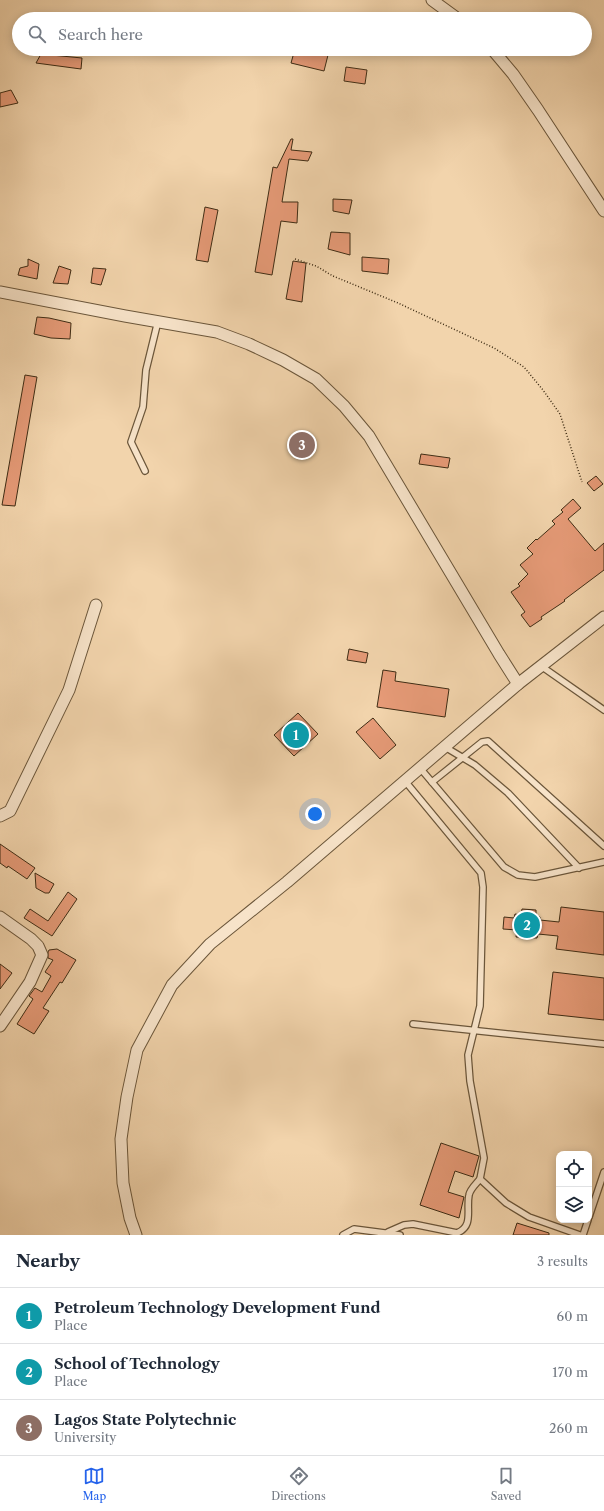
<!DOCTYPE html>
<html lang="en">
<head>
<meta charset="utf-8">
<style>
  body { margin:0; font-family:"Libre Caslon Text",serif; background:#f2f2f3; color:#1f2937 }
  .controls { position:absolute; right:12px; bottom:12px; display:grid; overflow:hidden; border-radius:8px; box-shadow:0 2px 10px #0003 }
  .controls button { width:36px; height:36px; display:grid; place-items:center; padding:0; border:0; border-bottom:1px solid #e0e1e3; background:#fff; color:#1f2937; font:20px sans-serif }
  .you { position:absolute; left:315px; top:814px; width:14px; height:14px; margin:-10px; border:3px solid #fff; border-radius:50%; background:#1a73e8; box-shadow:0 0 0 6px #1a73e833 }
  .badge { display:grid; place-items:center; width:26px; height:26px; border-radius:50%; background:#2563eb; color:#fff; font-size:13px; font-weight:700 }
  .pin { position:absolute; translate:-50% -50%; border:2px solid #fff; box-shadow:0 1px 4px #0006 }
  .list { margin:0; padding:0; list-style:none }
  h2 { display:flex; justify-content:space-between; align-items:center; height:52px; margin:0; padding:0 16px; font-size:17px }
  h2 small { font-size:13px; font-weight:400; color:#747a83 }
  .list li { display:grid; grid-template-columns:26px 1fr auto; gap:12px; align-items:center; box-sizing:border-box; height:56px; padding:0 16px; border-top:1px solid #e0e1e3 }
  .list b { display:block; font-size:15px; white-space:nowrap }
  .list p { margin:0; font-size:13px; white-space:nowrap; color:#747a83 }
  .list em { font-size:13px; font-style:normal; color:#747a83 }
  .icon { flex:none; width:22px; height:22px; fill:none; stroke:currentColor; stroke-width:2; stroke-linecap:round; stroke-linejoin:round }
  .map { position:relative; flex:none; width:604px; height:1235px; overflow:hidden }
  .search { position:absolute; background:#fff; box-shadow:0 2px 10px #0003; left:12px; right:12px; top:12px; height:44px; display:flex; align-items:center; gap:10px; box-sizing:border-box; padding:0 14px; border-radius:22px; color:#747a83; font-size:15px }
  .sheet { height:220px; background:#fff }
  nav { display:flex; justify-content:space-around; align-items:center; box-sizing:border-box; height:56px; border-top:1px solid #e0e1e3; background:#fff; font-size:11px; color:#747a83 }
  nav a { display:grid; justify-items:center; gap:2px }
  nav .on { color:#2563eb }
  .map>svg:first-child { display:block }
</style>
</head>
<body>
<div class="map">
<svg width="604" height="1235" viewBox="0 0 604 1235">
  <rect width="100%" height="100%" fill="#f2d4ac"/>
  <filter id="stains"><feTurbulence type="fractalNoise" baseFrequency=".005" numOctaves="4"/><feColorMatrix values="0 0 0 0 .2 0 0 0 0 .09 0 0 0 0 .02 0 0 0 .5 -.17"/></filter>
  <radialGradient id="worn" r=".72"><stop offset=".6" stop-color="#630" stop-opacity="0"/><stop offset="1" stop-color="#630" stop-opacity=".3"/></radialGradient>
  <!-- building -->
  <g fill="#e79b78" stroke="#3e2c14">
    <path d="M 295,49 L 322,49 L 329,51 L 324,71 L 291,63 Z"/>
    <path d="M 41,54 L 82,58 L 81,69 L 36,63 Z"/>
    <path d="M 346,67 L 367,70 L 365,84 L 344,81 Z"/>
    <path d="M 11,90 L 18,103 L 0,107 L 0,93 Z"/>
    <path d="M 291,139 L 293,139 L 291,150 L 312,152 L 308,161 L 289,159 L 282,202 L 298,202 L 297,223 L 281,221 L 272,275 L 255,272 L 273,167 L 277,168 Z"/>
    <path d="M 333,199 L 352,200 L 349,214 L 333,211 Z"/>
    <path d="M 205,207 L 218,210 L 208,262 L 196,260 Z"/>
    <path d="M 331,232 L 350,233 L 350,255 L 328,249 Z"/>
    <path d="M 362,257 L 389,259 L 388,274 L 362,271 Z"/>
    <path d="M 28,259 L 39,264 L 37,279 L 18,275 L 20,268 L 28,266 Z"/>
    <path d="M 293,261 L 306,263 L 302,302 L 286,299 Z"/>
    <path d="M 59,266 L 71,270 L 68,284 L 53,283 Z"/>
    <path d="M 93,268 L 106,269 L 101,285 L 91,283 Z"/>
    <path d="M 37,317 L 49,318 L 71,323 L 70,339 L 51,338 L 34,334 Z"/>
    <path d="M 25,375 L 37,377 L 15,506 L 2,505 Z"/>
    <path d="M 421,454 L 450,458 L 448,468 L 419,464 Z"/>
    <path d="M 596,476 L 603,484 L 594,491 L 587,483 Z"/>
    <path d="M 573,499 L 581,508 L 568,519 L 595,551 L 604,543 L 604,570 L 564,600 L 565,601 L 541,617 L 542,619 L 530,627 L 521,615 L 525,612 L 511,592 L 520,586 L 518,584 L 528,574 L 520,565 L 533,554 L 527,548 L 536,539 L 537,540 L 555,524 L 552,521 L 563,512 L 561,510 Z"/>
    <path d="M 349,649 L 368,653 L 366,663 L 347,660 Z"/>
    <path d="M 383,670 L 396,672 L 395,681 L 449,689 L 445,717 L 377,707 Z"/>
    <path d="M 298,713 L 318,734 L 294,756 L 274,735 Z"/>
    <path d="M 373,718 L 396,745 L 380,759 L 356,732 Z"/>
    <path d="M 0,844 L 35,868 L 27,879 L 8,866 L 7,868 L 0,863 Z"/>
    <path d="M 35,873 L 54,884 L 49,893 L 45,893 L 36,888 Z"/>
    <path d="M 68,892 L 77,899 L 52,936 L 24,918 L 30,909 L 48,921 Z"/>
    <path d="M 561,907 L 604,912 L 604,955 L 556,949 L 558,936 L 538,934 L 537,938 L 516,937 L 517,930 L 503,929 L 504,917 L 514,918 L 515,914 L 521,915 L 522,909 L 536,910 L 536,916 L 540,917 L 540,920 L 559,922 Z"/>
    <path d="M 57,949 L 76,960 L 62,983 L 60,982 L 43,1008 L 49,1011 L 34,1034 L 17,1024 L 33,999 L 29,996 L 35,988 L 42,992 L 51,976 L 45,972 L 53,960 L 48,958 L 48,952 L 49,950 Z"/>
    <path d="M 0,964 L 12,973 L 0,989 Z"/>
    <path d="M 553,972 L 604,978 L 604,1020 L 548,1014 Z"/>
    <path d="M 441,1143 L 479,1156 L 473,1177 L 455,1171 L 448,1192 L 464,1197 L 459,1218 L 420,1205 Z"/>
    <path d="M 517,1223 L 549,1233 L 549,1235 L 513,1235 Z"/>
  </g>
  <g fill="none" stroke-linecap="round" stroke-linejoin="round">
    <defs>
      <g id="lane">
        <path d="M 145,471 L 131,442 L 143,407 L 146,370 L 158,321"/>
        <path d="M 541,666 L 604,710"/>
        <path d="M 445,747 L 475,765 L 508,793 L 579,868"/>
        <path d="M 420,768 L 504,867 L 518,875 L 535,877 L 604,862"/>
        <path d="M 405,781 L 481,873 L 483,887 L 480,1006 L 468,1055 L 470,1081 L 484,1158 L 480,1179 L 506,1203 L 529,1217 L 580,1235"/>
        <path d="M 432,782 L 482,742 L 488,741 L 604,846"/>
        <path d="M 413,1024 L 604,1044"/>
        <path d="M 589,1217 L 604,1172"/>
        <path d="M 388,1232 L 404,1225 L 413,1224 L 457,1233 C 474,1226 466,1210 469,1195 C 470,1189 476,1184 480,1179"/>
        <path d="M 343,1235 L 354,1229 L 400,1235"/>
        <path d="M 583,1235 L 588,1220"/>
      </g>
      <g id="street">
        <path d="M 432,0 L 458,19"/>
        <path d="M 492,49 L 513,74 L 538,110 L 604,211"/>
        <path d="M 0,292 L 125,316 L 217,332 L 249,344 L 283,360 L 316,379 L 344,406 L 369,436 L 499,654 L 518,684"/>
        <path d="M 0,816 L 10,811 L 69,690 L 96,605"/>
        <path d="M 0,917 L 31,939 L 38,946 L 42,955 L 30,982 L 0,1026"/>
        <path d="M 136,1235 L 130,1218 L 123,1183 L 121,1139 L 127,1097 L 137,1050 L 172,985 L 210,944 L 287,882 L 518,684 L 604,617"/>
      </g>
    </defs>
    <!-- lane casing -->
    <use href="#lane" stroke="#6b563a" stroke-width="8"/>
    <!-- street casing -->
    <use href="#street" stroke="#6b563a" stroke-width="13"/>
    <!-- path -->
    <path stroke="#3e2c14" stroke-width="1.5" stroke-dasharray="1 2" stroke-linecap="butt" d="M 295,259 L 316,266 L 333,276 L 398,303 L 494,348 L 524,367 L 543,390 L 560,414 L 582,482"/>
    <!-- lane -->
    <use href="#lane" stroke="#f7e3c9" stroke-width="5.5"/>
    <!-- street -->
    <use href="#street" stroke="#f7e3c9" stroke-width="11"/>
  </g>
  <rect width="100%" height="100%" filter="url(#stains)"/>
  <rect width="100%" height="100%" fill="url(#worn)"/>
</svg>
<div class="controls">
<button><svg class="icon" aria-label="locate" viewBox="0 0 24 24"><circle cx="12" cy="12" r="6"/><path d="M12 2v4M12 18v4M2 12h4M18 12h4"/></svg></button>
<button><svg class="icon" aria-label="layers" viewBox="0 0 24 24"><path d="M12 4l9 5-9 5-9-5zM3 14l9 5 9-5"/></svg></button>
</div>
<div class="you"></div>
<div class="pin badge" style="left:296px;top:735px;background:#0f9aa8">1</div>
<div class="pin badge" style="left:527px;top:925px;background:#0f9aa8">2</div>
<div class="pin badge" style="left:302px;top:445px;background:#8d6e63">3</div>
<div class="search"><svg class="icon" aria-label="search" viewBox="0 0 24 24"><circle cx="10" cy="10" r="6"/><path d="M15 15l6 6"/></svg>Search here</div>
</div>
<section class="sheet">
<h2>Nearby<small>3 results</small></h2>
<ul class="list">
<li><span class="badge" style="background:#0f9aa8">1</span><div><b>Petroleum Technology Development Fund</b><p>Place</p></div><em>60 m</em></li>
<li><span class="badge" style="background:#0f9aa8">2</span><div><b>School of Technology</b><p>Place</p></div><em>170 m</em></li>
<li><span class="badge" style="background:#8d6e63">3</span><div><b>Lagos State Polytechnic</b><p>University</p></div><em>260 m</em></li>
</ul>
</section>
<nav>
<a class="on"><svg class="icon" aria-label="map" viewBox="0 0 24 24"><path d="M3 6l6-2 6 2 6-2v14l-6 2-6-2-6 2zM9 4v14M15 6v14"/></svg>Map</a>
<a><svg class="icon" aria-label="directions" viewBox="0 0 24 24"><path d="M12 3l9 9-9 9-9-9zM9 14v-3h6M13 9l2 2-2 2"/></svg>Directions</a>
<a><svg class="icon" aria-label="saved" viewBox="0 0 24 24"><path d="M7 4h10v16l-5-4-5 4z"/></svg>Saved</a>
</nav>
</body>
</html>
